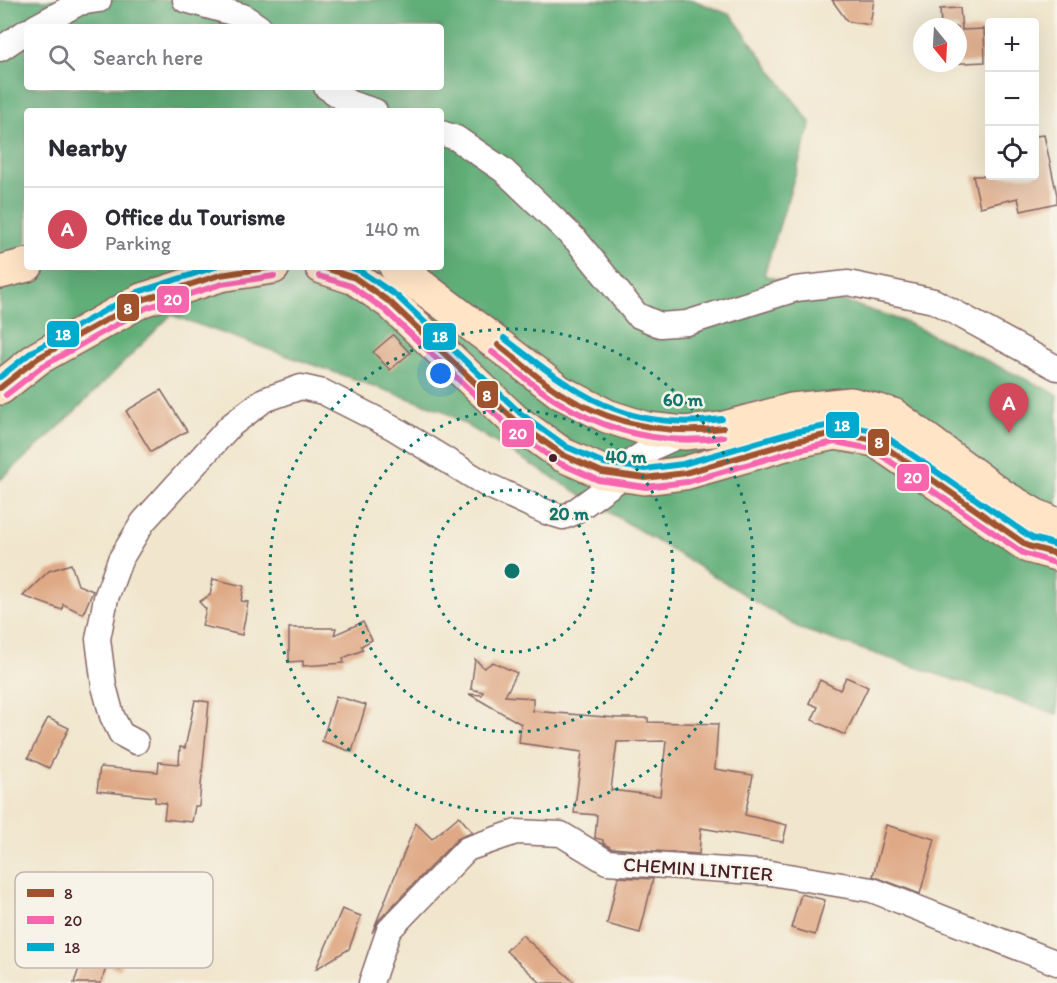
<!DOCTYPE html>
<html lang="en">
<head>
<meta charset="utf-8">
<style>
  body { margin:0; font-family:Itim,sans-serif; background:#f7f7f7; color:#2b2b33 }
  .controls { position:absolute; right:18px; top:18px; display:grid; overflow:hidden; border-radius:6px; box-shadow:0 6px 24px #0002 }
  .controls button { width:54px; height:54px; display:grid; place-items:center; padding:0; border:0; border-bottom:2px solid #e1e1e2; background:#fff; color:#2b2b33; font:30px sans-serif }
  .compass { position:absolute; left:913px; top:18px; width:54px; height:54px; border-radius:50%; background:#fff; box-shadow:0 6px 24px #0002; rotate:162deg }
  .you { position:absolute; left:441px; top:374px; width:21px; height:21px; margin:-15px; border:4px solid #fff; border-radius:50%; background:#1a73e8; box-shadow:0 0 0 9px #1a73e833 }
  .badge { display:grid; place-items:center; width:39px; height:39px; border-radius:50%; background:#d1495b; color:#fff; font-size:20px; font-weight:700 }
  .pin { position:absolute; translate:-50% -50px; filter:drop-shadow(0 2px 3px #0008) }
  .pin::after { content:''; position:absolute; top:32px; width:21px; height:18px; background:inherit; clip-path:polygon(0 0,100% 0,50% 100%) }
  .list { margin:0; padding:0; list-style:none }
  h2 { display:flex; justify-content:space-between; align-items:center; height:78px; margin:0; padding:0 24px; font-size:26px }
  h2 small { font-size:20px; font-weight:400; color:#7c7c81 }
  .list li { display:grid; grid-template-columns:39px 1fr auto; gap:18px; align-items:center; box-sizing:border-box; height:84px; padding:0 24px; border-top:2px solid #e1e1e2 }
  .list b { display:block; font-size:22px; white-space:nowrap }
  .list p { margin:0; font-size:20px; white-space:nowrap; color:#7c7c81 }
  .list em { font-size:20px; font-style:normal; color:#7c7c81 }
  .icon { flex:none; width:33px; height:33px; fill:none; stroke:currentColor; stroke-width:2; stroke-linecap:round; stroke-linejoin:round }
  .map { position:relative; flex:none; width:1057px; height:983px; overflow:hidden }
  .search { position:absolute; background:#fff; box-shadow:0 6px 24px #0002; left:24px; top:24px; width:420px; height:66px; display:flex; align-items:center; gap:15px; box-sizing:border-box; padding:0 21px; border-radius:6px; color:#7c7c81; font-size:22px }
  .panel { position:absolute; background:#fff; box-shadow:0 6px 24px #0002; left:24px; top:108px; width:420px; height:162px; border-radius:6px }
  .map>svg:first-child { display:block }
</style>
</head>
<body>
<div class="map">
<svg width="1057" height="983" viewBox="0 0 1057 983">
  <rect width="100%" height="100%" fill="#f7f3e8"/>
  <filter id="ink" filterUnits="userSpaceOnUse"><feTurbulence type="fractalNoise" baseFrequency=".0167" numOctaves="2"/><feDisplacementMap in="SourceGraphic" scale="12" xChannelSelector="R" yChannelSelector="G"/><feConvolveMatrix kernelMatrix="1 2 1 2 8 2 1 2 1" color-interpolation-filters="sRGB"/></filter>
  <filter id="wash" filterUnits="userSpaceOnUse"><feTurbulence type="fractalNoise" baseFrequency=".008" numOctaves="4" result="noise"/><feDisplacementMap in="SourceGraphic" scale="24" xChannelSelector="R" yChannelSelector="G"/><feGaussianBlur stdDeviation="1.35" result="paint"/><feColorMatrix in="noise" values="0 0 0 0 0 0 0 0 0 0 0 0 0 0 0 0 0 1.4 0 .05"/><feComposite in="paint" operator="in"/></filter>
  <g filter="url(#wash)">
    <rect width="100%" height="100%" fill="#f1e6cd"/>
    <!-- forest -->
    <path fill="#60ae78" stroke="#556652" stroke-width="1.5" fill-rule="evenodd" d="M 0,0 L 693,0 L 731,15 L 811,124 L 764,275 L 903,321 L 1057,394 L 1057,714 L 801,629 L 442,410 L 171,315 L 61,425 L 0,480 ZM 27,27 L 441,27 L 441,87 L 27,87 ZM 27,111 L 441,111 L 441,267 L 27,267 Z"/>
    <g id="blocks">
      <!-- building -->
      <g fill="#dfa985" fill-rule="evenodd">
        <path d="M 832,0 L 874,0 L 870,25 L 847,21 Z"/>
        <path d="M 960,8 L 962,30 L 984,29 L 985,62 L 944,64 L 958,63 L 958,27 L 941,27 L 940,9 Z"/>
        <path d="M 1044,135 L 1057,195 L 1057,203 L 1021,211 L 1018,198 L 980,207 L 973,176 L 1035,176 L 1035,136 Z"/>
        <path d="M 393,335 L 410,353 L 390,370 L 373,352 Z"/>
        <path d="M 161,390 L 187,431 L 151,452 L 126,411 Z"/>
        <path d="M 71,564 L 78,585 L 93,591 L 83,614 L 63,604 L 62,610 L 23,596 L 49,571 Z"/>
        <path d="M 213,579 L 244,586 L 241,601 L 248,602 L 242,635 L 202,626 L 206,609 L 199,602 L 210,595 Z"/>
        <path d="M 363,622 L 372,640 L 361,646 L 363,650 L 343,658 L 344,663 L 303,666 L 303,661 L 289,662 L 289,628 L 336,628 L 334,635 Z"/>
        <path d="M 475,659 L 484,668 L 493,662 L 517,673 L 505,696 L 533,698 L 533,711 L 617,718 L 648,718 L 648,722 L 718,724 L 715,769 L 753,775 L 745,815 L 787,825 L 783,842 L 701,828 L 699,854 L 611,848 L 603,843 L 603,840 L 595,838 L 597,815 L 574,813 L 582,752 L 519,743 L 521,724 L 469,694 L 482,695 L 483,692 L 471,689 ZM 666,741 L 660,796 L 611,790 L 617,742 Z"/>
        <path d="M 846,677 L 868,687 L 845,735 L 812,720 L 818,707 L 809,703 L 820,680 L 840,690 Z"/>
        <path d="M 336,696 L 366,705 L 352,752 L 322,741 Z"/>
        <path d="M 195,700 L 209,702 L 199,806 L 195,806 L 192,822 L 164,819 L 166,803 L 155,802 L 155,797 L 97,791 L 100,767 L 158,772 L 159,762 L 179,764 L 180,747 L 185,748 Z"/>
        <path d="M 48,718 L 69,728 L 49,768 L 28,758 Z"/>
        <path d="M 459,816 L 472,832 L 457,839 L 379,920 L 372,933 L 416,823 L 432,839 Z"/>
        <path d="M 886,825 L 935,839 L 920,894 L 873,876 Z"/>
        <path d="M 618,877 L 653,879 L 640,933 L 607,924 Z"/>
        <path d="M 801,894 L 825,900 L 815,935 L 791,928 Z"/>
        <path d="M 342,909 L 361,916 L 349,949 L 316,969 Z"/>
        <path d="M 522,935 L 575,983 L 541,983 L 506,951 Z"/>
        <path d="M 109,936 L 129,943 L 120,970 L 107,965 L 101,983 L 74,983 L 86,948 L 103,954 Z"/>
      </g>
    </g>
  </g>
  <g filter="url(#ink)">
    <use href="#blocks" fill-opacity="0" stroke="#846564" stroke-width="1.5"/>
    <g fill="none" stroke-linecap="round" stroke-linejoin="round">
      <defs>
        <g id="minor">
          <path d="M 185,0 L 243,16 L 259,27"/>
          <path d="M 35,27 L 79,3 L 99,0"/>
          <path d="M 0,49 L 27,31"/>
          <path d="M 326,87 L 350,103 L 375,111"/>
          <path d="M 441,133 L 456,138 L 503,170 L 577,241 L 637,315 L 660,325 L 687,323 L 796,289 L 848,283 L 934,301 L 1057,368"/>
          <path d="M 136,742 L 121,734 L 112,716 L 104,686 L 98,639 L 106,598 L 120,560 L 143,522 L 230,426 L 264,400 L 301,387 L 323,392 L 392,427 L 487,485 L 546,512 L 563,517 L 571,514 L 625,475 L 635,459 L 654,447 L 685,433"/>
          <path d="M 371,983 L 389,930 L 467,849 L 516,832 L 561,834 L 607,862 L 770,873 L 872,890 L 1057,963"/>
        </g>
        <g id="secondary">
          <path d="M 322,267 L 355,278 L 391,303 L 514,420 L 563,455 L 602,472 L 645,478 L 685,473 L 796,441 L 835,433 L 875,440 L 1028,546 L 1057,554"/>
          <path d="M 396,267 L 560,392 L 607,416 L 647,429 L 685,433 L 721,429 L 792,410 L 851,404 L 893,415 L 1002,496 L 1034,515 L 1057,525"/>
          <path d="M 0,272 L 27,265"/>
          <path d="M 0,388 L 38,358 L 142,300 L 220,275 L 273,267"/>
        </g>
      </defs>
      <!-- minor casing -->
      <use href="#minor" stroke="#846564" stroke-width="27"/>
      <!-- secondary casing -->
      <use href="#secondary" stroke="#846564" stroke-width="36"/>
      <!-- minor -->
      <use href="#minor" stroke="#fff" stroke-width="24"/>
      <!-- secondary -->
      <use href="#secondary" stroke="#ffe4c6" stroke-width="33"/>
      <defs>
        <g id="bus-1">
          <path d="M 322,267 L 355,278 L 391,303 L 514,420 L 563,455 L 602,472 L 645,478 L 685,473 L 796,441 L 835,433 L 875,440 L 1028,546 L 1057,554"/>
          <path d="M 498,345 C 519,361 538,379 560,393 C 610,423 665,436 723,428"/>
          <path d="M 0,388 L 38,358 L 142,300 L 220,275 L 273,267"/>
        </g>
        <g id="bus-2">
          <path d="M 319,276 L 351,286 L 385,310 L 509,427 L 559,463 L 598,480 L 646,487 L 687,482 L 798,450 L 835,442 L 872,449 L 1023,553 L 1055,563"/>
          <path d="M 492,352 C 513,368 533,386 555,400 C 607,432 664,446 724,437"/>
          <path d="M 6,395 L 43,366 L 146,308 L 222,284 L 274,276"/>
        </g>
        <g id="bus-3">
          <path d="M 350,267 L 360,271 L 397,296 L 520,413 L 567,447 L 604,463 L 645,469 L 683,464 L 794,432 L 837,424 L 879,432 L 1032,538 L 1057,545"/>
          <path d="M 504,338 C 575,393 626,433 722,419"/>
          <path d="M 0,377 L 33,351 L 138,292 L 215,267"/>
        </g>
      </defs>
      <!-- bus-1 casing -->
      <use href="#bus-1" stroke="#f7f3e8" stroke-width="10"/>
      <!-- bus-2 casing -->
      <use href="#bus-2" stroke="#f7f3e8" stroke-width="10"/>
      <!-- bus-3 casing -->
      <use href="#bus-3" stroke="#f7f3e8" stroke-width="10"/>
      <!-- bus-1 -->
      <use href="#bus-1" stroke="#a0522d" stroke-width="6"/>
      <!-- bus-2 -->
      <use href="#bus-2" stroke="#f665ad" stroke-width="6"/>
      <!-- bus-3 -->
      <use href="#bus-3" stroke="#00a9ce" stroke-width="6"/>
    </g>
  </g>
  <!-- distance rings -->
  <g fill="none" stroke="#0f766e" stroke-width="3" stroke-dasharray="3 6">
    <circle cx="512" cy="571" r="81"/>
    <circle cx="512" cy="571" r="161"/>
    <circle cx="512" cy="571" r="242"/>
  </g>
  <!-- markers -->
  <circle fill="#4a1f2b" stroke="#f7f3e8" stroke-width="2" cx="553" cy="458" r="5"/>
  <g text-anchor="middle" stroke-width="5" stroke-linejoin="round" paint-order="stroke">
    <!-- street labels -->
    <g font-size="20" fill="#4a1f2b" stroke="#f7f3e8">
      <text transform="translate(698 869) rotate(4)" y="7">CHEMIN LINTIER</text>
    </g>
  </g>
  <!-- legend -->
  <rect x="15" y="872" width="198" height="96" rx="9" fill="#f7f3e8" stroke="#c3b3af" stroke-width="1.5"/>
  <rect x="27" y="889" width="27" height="8" fill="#a0522d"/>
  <rect x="27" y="916" width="27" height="8" fill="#f665ad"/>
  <rect x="27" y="943" width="27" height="8" fill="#00a9ce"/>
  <g font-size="16" fill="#4a1f2b">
    <text x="64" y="899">8</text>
    <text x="64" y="926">20</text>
    <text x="64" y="953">18</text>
  </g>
  <circle cx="512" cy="571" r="9" fill="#0f766e" stroke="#f7f3e8" stroke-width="3"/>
  <g font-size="18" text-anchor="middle" font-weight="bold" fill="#0f766e" stroke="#f7f3e8" stroke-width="5" stroke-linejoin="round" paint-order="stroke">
    <text x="683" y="406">60 m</text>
    <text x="626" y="463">40 m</text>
    <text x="569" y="520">20 m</text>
  </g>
  <g stroke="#f7f3e8" stroke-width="2">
    <rect x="156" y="285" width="34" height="29" rx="6" fill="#f665ad"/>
    <rect x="116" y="293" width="24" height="29" rx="6" fill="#a0522d"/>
    <rect x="46" y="320" width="34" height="28" rx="6" fill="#00a9ce"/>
    <rect x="422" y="322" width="35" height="29" rx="6" fill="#00a9ce"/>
    <rect x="476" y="380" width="23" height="29" rx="6" fill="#a0522d"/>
    <rect x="825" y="411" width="35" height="28" rx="6" fill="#00a9ce"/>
    <rect x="501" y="419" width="34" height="29" rx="6" fill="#f665ad"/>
    <rect x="867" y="428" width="23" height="29" rx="6" fill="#a0522d"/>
    <rect x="896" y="463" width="34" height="29" rx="6" fill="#f665ad"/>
  </g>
  <g font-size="16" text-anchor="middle" font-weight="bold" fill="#fff">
    <text x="173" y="305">20</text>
    <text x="128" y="314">8</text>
    <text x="63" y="340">18</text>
    <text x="440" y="342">18</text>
    <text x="487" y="401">8</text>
    <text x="842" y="431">18</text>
    <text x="518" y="439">20</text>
    <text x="879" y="448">8</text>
    <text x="913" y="483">20</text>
  </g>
</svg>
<div class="controls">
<button>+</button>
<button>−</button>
<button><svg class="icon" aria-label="locate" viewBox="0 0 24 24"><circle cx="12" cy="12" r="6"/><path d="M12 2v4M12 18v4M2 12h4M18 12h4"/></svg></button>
</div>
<svg class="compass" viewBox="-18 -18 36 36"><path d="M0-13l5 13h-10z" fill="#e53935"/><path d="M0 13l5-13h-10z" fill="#7c7c81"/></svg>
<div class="you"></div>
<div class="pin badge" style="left:1009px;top:433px">A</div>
<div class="search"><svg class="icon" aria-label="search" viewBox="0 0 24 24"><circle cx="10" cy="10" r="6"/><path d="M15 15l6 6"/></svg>Search here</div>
<section class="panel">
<h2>Nearby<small></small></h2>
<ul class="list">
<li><span class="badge">A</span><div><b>Office du Tourisme</b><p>Parking</p></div><em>140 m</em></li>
</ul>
</section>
</div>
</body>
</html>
